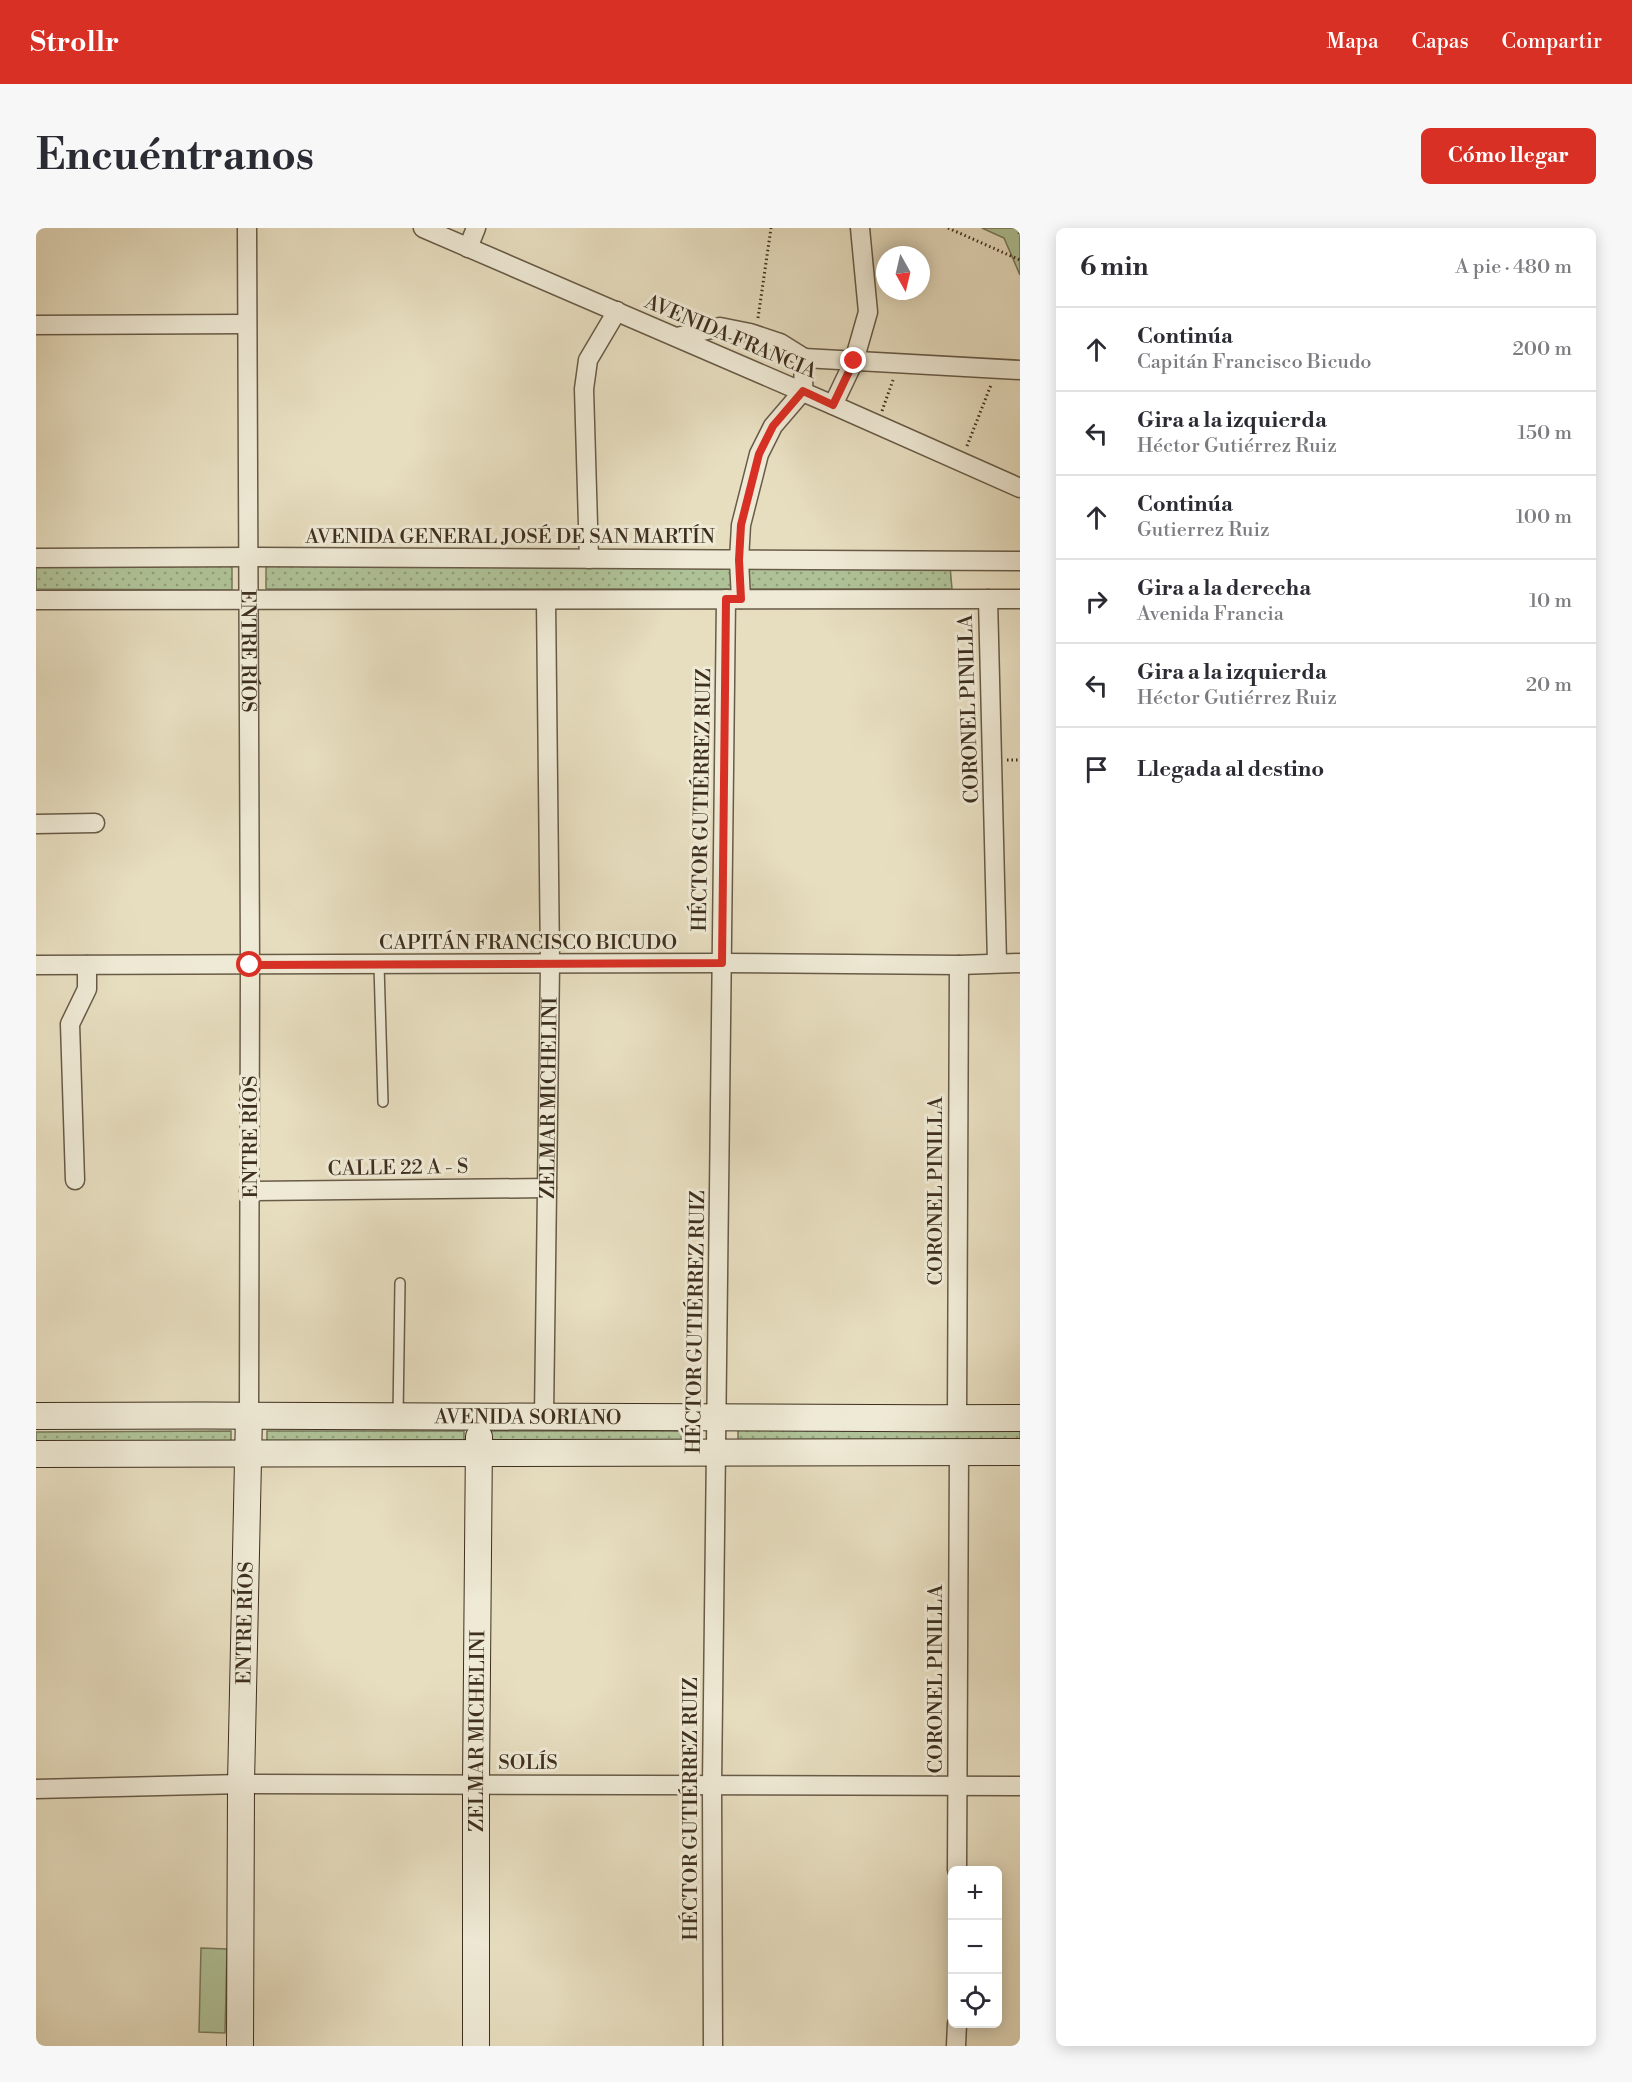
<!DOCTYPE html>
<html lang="es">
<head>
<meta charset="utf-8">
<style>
  body { margin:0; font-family:"Libre Bodoni",serif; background:#f7f7f7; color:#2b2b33 }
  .controls { position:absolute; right:18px; bottom:18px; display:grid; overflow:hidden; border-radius:9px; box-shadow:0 3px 15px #0003 }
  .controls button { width:54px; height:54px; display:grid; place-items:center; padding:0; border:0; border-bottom:2px solid #e1e1e2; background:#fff; color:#2b2b33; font:30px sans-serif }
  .compass { position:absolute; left:840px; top:18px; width:54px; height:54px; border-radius:50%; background:#fff; box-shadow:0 3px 15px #0003; rotate:172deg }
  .stop { position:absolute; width:18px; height:18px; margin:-14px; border:4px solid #d93025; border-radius:50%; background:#fff }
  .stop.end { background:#d93025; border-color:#fff; box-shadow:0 2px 6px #0008 }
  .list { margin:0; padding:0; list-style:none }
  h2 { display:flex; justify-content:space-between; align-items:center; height:78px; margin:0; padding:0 24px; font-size:26px }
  h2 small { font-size:20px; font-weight:400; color:#7c7c81 }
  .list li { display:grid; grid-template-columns:39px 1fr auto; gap:18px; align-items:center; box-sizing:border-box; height:84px; padding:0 24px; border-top:2px solid #e1e1e2 }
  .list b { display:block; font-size:22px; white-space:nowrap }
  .list p { margin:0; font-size:20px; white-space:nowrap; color:#7c7c81 }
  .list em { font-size:20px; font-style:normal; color:#7c7c81 }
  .icon { flex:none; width:33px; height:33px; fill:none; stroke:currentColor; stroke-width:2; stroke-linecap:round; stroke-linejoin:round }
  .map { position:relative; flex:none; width:984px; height:1818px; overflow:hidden; border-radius:9px }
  header { display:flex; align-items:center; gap:36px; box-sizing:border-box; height:84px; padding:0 30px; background:#d93025; color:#fff }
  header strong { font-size:28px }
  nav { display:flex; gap:33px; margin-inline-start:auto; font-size:21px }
  .intro { display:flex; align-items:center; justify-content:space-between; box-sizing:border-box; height:144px; padding:0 36px }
  h1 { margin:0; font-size:42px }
  .button { padding:15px 27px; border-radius:9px; background:#d93025; color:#fff; font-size:21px; font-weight:700 }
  main { display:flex; gap:36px; padding:0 36px }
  aside { flex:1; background:#fff; border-radius:9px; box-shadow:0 3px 15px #0003 }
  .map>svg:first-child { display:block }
</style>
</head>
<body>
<header>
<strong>Strollr</strong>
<nav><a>Mapa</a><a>Capas</a><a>Compartir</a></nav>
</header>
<div class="intro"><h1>Encuéntranos</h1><a class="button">Cómo llegar</a></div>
<main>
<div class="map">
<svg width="984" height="1818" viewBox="0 0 984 1818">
  <defs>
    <pattern id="grass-dots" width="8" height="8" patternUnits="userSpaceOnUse" patternTransform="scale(1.5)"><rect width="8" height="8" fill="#afc297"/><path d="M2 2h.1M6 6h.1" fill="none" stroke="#909e7b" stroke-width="1.8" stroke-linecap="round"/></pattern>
  </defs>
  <rect width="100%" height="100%" fill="#e7dec0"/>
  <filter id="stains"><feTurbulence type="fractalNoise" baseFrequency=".00333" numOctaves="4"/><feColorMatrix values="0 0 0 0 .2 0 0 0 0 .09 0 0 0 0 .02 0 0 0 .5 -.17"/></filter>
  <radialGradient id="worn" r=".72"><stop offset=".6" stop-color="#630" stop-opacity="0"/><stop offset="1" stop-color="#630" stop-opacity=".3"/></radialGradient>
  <!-- grass -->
  <g fill="url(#grass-dots)" stroke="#76785b" stroke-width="1.5">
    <path d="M 0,338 L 196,338 L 196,362 L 0,361 Z"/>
    <path d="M 230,338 L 914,338 L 916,361 L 230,361 Z"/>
    <rect x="702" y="1202" width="282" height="14"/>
    <path d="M 195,1203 L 195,1218 L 0,1218 L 0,1204 Z"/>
    <path d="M 231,1203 L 428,1203 L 428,1217 L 231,1218 Z"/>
    <path d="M 454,1203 L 666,1203 L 666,1216 L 454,1217 Z"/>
  </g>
  <!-- green -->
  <g fill="#afc297" stroke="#76785b" stroke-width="1.5">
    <path d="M 946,0 L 984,0 L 984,47 L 968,10 Z"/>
    <path d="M 165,1720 L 191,1721 L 189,1805 L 163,1804 Z"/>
  </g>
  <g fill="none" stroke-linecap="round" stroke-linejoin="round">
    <defs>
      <g id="lane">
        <path d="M 343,737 L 347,874"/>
        <path d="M 362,1187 L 364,1055"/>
      </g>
      <g id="street">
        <path id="s1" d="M 211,0 L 214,737 L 213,1186"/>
        <path d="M 387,0 L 797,177 L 984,260"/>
        <path d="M 432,20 L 440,0"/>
        <path d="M 0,97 L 211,96"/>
        <path d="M 641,109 L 684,99 L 714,105 L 744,115 L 768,130"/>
        <path d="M 797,177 L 818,133 L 832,84 L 824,0"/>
        <path d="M 0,330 L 212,329 L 984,333"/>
        <path d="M 553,331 L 548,161 L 552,132 L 581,83"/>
        <path d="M 705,371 L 703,332 L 705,297 L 723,226 L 737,198 L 767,163 L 768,130 L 984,142"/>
        <path d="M 952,371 L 961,734"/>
        <path d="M 0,372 L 984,371"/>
        <path d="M 0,596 L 59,595"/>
        <path d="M 0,737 L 686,735 L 923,737 L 984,735"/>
        <path d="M 39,952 L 34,796 L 51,761 L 51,737"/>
        <path d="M 213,963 L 511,960"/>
        <path id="s2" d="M 508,1188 L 514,736 L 510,372"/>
        <path d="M 921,1191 L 923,737"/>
        <path d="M 0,1561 L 205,1556 L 984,1558"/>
        <path d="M 921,1642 L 923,1224"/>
        <path d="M 677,1818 L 676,1558 L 690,371"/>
        <path d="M 920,1818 L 921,1796"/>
      </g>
      <g id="secondary">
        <path id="s3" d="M 0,1188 C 328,1186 656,1191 984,1190"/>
        <path d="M 0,1226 L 984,1224"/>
        <path id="s4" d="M 204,1818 L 205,1556 L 213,1186"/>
        <path id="s5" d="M 440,1818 L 440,1556 L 443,1209"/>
      </g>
    </defs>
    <!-- lane casing -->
    <use href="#lane" stroke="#685b47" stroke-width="12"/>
    <!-- street casing -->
    <use href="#street" stroke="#685b47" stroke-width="21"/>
    <!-- secondary casing -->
    <use href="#secondary" stroke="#3e2f1f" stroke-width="28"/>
    <!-- path -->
    <g stroke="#3e2f1f" stroke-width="3" stroke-dasharray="1.5 3" stroke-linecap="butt">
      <path d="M 912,0 L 984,32"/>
      <path d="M 981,0 L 984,7"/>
      <path d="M 722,90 L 735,0"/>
      <path d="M 846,183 L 857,152"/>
      <path d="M 931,218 L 955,157"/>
      <path d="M 971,532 L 984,532"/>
    </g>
    <!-- lane -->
    <use href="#lane" stroke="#efead6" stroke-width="9"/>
    <!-- street -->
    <use href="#street" stroke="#efead6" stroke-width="18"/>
    <!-- secondary -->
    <use href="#secondary" stroke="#efead6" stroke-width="26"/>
  </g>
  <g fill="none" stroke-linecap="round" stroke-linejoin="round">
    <!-- route -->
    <path stroke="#d93025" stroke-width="8" d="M 214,737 L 686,735 L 690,371 L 705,371 L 703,332 L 705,297 L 723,226 L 737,198 L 767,163 L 797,177 L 818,133"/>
  </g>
  <g text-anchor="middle" stroke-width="6" stroke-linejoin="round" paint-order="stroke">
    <!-- street labels -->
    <g font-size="20" fill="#3e2f1f" stroke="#efead6">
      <text transform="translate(695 108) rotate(23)" y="7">AVENIDA FRANCIA</text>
      <text x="474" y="315">AVENIDA GENERAL JOSÉ DE SAN MARTÍN</text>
      <text dy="7" stroke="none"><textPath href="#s1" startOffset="423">ENTRE RÍOS</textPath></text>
      <text transform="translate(932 481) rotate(-92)" y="7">CORONEL PINILLA</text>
      <text transform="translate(665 572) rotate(-89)" y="7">HÉCTOR GUTIÉRREZ RUIZ</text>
      <text x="492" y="721">CAPITÁN FRANCISCO BICUDO</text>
      <text dy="7" stroke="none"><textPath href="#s2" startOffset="318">ZELMAR MICHELINI</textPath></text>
      <text transform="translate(214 909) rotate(-90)" y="7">ENTRE RÍOS</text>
      <text transform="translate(362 939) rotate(-1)" y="7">CALLE 22 A - S</text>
      <text transform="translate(899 963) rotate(-90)" y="7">CORONEL PINILLA</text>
      <text transform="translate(659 1094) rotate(-89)" y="7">HÉCTOR GUTIÉRREZ RUIZ</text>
      <text dy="7" stroke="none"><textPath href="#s3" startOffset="492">AVENIDA SORIANO</textPath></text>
      <text dy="7" stroke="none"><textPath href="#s4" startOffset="423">ENTRE RÍOS</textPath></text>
      <text transform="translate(899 1451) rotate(-90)" y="7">CORONEL PINILLA</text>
      <text dy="7" stroke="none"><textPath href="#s5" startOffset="315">ZELMAR MICHELINI</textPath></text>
      <text x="492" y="1541">SOLÍS</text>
      <text transform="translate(654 1581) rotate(-90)" y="7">HÉCTOR GUTIÉRREZ RUIZ</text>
    </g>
  </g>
  <rect width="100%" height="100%" filter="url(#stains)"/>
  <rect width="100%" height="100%" fill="url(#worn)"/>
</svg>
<div class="controls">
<button>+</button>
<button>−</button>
<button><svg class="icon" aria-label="locate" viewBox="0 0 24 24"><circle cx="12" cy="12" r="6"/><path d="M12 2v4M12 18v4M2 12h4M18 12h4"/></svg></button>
</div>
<svg class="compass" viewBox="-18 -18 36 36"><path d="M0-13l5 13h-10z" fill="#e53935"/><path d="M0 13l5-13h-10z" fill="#7c7c81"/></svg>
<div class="stop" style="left:214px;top:737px"></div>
<div class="stop end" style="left:818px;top:133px"></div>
</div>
<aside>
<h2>6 min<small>A pie · 480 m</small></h2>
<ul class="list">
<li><svg class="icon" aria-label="ahead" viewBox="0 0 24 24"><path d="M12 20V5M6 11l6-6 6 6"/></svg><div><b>Continúa</b><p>Capitán Francisco Bicudo</p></div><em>200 m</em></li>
<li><svg class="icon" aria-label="left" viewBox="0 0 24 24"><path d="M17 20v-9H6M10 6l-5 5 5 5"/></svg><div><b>Gira a la izquierda</b><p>Héctor Gutiérrez Ruiz</p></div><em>150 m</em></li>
<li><svg class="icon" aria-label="ahead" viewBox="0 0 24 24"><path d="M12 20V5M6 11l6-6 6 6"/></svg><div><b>Continúa</b><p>Gutierrez Ruiz</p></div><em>100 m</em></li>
<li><svg class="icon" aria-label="right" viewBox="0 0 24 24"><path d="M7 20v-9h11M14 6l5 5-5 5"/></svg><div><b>Gira a la derecha</b><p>Avenida Francia</p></div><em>10 m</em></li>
<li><svg class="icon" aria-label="left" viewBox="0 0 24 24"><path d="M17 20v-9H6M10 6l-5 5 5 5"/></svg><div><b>Gira a la izquierda</b><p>Héctor Gutiérrez Ruiz</p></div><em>20 m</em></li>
<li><svg class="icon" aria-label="arrive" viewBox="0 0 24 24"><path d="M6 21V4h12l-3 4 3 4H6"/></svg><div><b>Llegada al destino</b></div></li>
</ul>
</aside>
</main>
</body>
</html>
